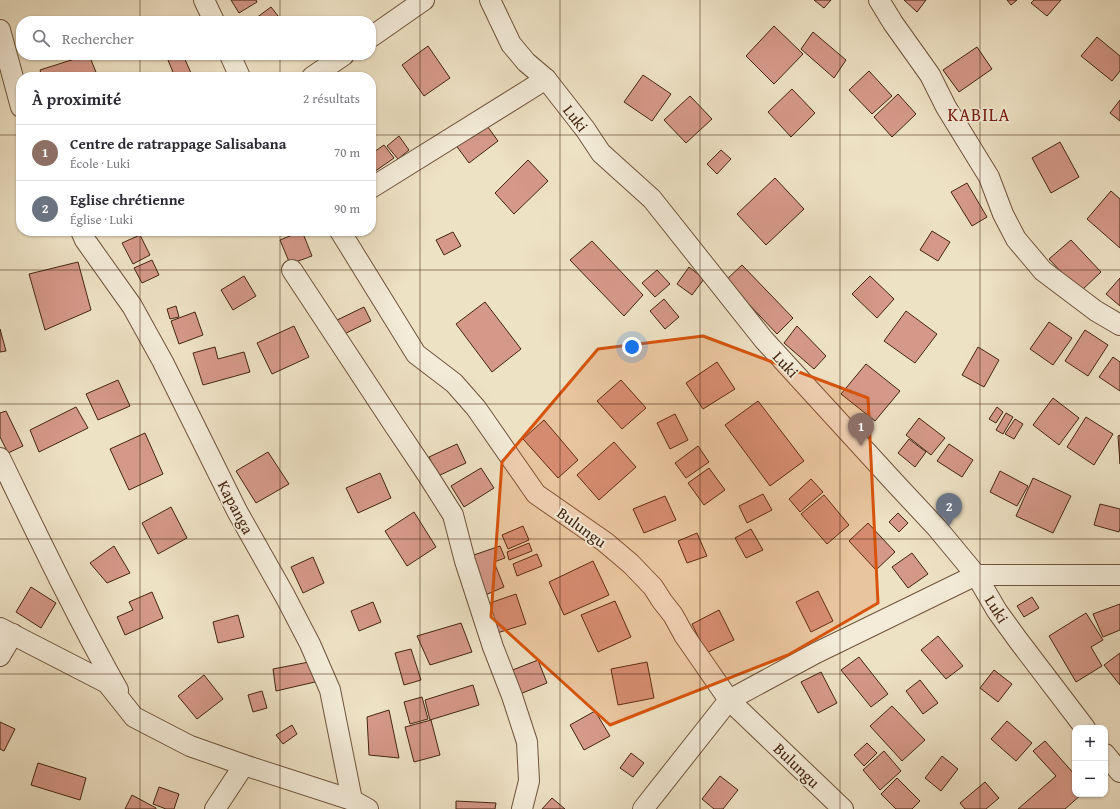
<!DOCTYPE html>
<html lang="fr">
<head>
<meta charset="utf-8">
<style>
  body { margin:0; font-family:"Gentium Book Plus",serif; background:#f7f7f7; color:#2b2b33 }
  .controls { position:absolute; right:12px; bottom:12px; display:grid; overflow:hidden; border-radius:8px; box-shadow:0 1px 3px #0004 }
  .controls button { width:36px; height:36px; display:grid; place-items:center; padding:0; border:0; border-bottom:1px solid #e1e1e2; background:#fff; color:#2b2b33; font:20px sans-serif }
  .you { position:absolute; left:632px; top:347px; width:14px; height:14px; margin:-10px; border:3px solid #fff; border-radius:50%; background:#1a73e8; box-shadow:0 0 0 6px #1a73e833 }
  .badge { display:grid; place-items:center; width:26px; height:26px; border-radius:50%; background:#8f2418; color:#fff; font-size:13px; font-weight:700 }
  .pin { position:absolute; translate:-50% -33px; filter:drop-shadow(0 1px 2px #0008) }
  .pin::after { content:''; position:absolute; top:21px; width:14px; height:12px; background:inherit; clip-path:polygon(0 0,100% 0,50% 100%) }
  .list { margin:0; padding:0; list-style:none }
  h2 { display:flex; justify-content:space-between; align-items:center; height:52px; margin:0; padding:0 16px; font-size:17px }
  h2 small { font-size:13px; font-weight:400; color:#7c7c81 }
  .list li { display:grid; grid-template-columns:26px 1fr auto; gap:12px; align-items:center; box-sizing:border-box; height:56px; padding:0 16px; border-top:1px solid #e1e1e2 }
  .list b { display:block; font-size:15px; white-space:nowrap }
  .list p { margin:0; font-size:13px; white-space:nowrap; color:#7c7c81 }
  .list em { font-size:13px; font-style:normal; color:#7c7c81 }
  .icon { flex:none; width:22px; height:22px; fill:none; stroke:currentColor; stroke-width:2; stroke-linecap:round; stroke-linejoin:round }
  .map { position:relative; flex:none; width:1120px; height:809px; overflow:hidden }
  .search { position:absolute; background:#fff; box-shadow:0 1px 3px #0004; left:16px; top:16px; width:360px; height:44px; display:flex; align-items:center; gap:10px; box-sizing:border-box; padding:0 14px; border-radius:16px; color:#7c7c81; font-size:15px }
  .panel { position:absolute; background:#fff; box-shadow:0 1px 3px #0004; left:16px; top:72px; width:360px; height:164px; border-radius:16px }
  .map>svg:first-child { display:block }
</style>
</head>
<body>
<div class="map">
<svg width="1120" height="809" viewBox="0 0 1120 809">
  <rect width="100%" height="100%" fill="#eee2c5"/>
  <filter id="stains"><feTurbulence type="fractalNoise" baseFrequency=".005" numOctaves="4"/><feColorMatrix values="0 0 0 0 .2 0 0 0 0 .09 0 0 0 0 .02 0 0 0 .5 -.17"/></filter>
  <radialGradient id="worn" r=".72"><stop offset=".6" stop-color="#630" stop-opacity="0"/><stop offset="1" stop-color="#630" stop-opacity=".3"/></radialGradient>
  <!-- building -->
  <g fill="#d59989" stroke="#442510">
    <path d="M 231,0 L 256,0 L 257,2 L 239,13 Z"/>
    <path d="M 814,0 L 831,0 L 824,8 Z"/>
    <path d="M 904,0 L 926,0 L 917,12 Z"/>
    <path d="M 1007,0 L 1017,0 L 1011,5 Z"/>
    <path d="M 1034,0 L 1061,0 L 1047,16 L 1031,3 Z"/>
    <path d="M 271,7 L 282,21 L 252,21 Z"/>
    <path d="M 774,26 L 803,54 L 774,84 L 746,56 Z"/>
    <path d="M 813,32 L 846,60 L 834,78 L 801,49 Z"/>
    <path d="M 1097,37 L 1120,56 L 1120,71 L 1112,81 L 1081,56 Z"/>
    <path d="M 428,46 L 450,78 L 424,96 L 402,65 Z"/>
    <path d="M 977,47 L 992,69 L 959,92 L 943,70 Z"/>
    <path d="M 87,55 L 89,55 L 98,77 L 42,77 L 40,70 Z"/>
    <path d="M 180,55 L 183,55 L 191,73 L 181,77 L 175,77 L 168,60 Z"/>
    <path d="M 869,71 L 892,96 L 872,114 L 849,90 Z"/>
    <path d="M 643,75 L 671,94 L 652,121 L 624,102 Z"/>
    <path d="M 792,89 L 815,113 L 791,137 L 768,112 Z"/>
    <path d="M 898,94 L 916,114 L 892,137 L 874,117 Z"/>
    <path d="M 690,96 L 712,119 L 686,143 L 664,120 Z"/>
    <path d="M 1120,100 L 1120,121 L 1110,113 Z"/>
    <path d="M 485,123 L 498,141 L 469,163 L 455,144 Z"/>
    <path d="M 399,136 L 409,150 L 398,159 L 387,146 Z"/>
    <path d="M 1060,142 L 1079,177 L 1051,193 L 1032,158 Z"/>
    <path d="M 384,145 L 394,158 L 371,174 L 371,154 Z"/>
    <path d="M 721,150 L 731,159 L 717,174 L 707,164 Z"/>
    <path d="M 528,160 L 548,181 L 514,214 L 495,193 Z"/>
    <path d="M 775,178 L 804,209 L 766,245 L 737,214 Z"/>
    <path d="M 967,183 L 987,217 L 972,226 L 951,192 Z"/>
    <path d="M 1111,191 L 1120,199 L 1120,248 L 1087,219 Z"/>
    <path d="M 302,231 L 312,256 L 290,264 L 280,240 Z"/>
    <path d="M 932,231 L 950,242 L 938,261 L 920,250 Z"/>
    <path d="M 453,232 L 461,246 L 444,255 L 436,240 Z"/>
    <path d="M 140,235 L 150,255 L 133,264 L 122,243 Z"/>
    <path d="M 1071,240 L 1101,272 L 1080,292 L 1049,259 Z"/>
    <path d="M 592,241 L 643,295 L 624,316 L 570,260 Z"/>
    <path d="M 152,260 L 159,275 L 142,283 L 134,268 Z"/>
    <path d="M 78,262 L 91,310 L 45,330 L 29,274 Z"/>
    <path d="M 742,265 L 793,318 L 777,334 L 726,280 Z"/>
    <path d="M 689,267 L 704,279 L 692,295 L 677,284 Z"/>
    <path d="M 657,270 L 670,284 L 655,297 L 642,283 Z"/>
    <path d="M 244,276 L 256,296 L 233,310 L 221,290 Z"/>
    <path d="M 870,276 L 894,299 L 877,318 L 852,294 Z"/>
    <path d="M 1120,278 L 1120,306 L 1106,294 Z"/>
    <path d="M 664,299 L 679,317 L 665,329 L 650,311 Z"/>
    <path d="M 485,302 L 521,349 L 492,372 L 456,324 Z"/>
    <path d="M 176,306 L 179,317 L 170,319 L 167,309 Z"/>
    <path d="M 364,307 L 371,321 L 338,337 L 331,323 Z"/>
    <path d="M 906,311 L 937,334 L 915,363 L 884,341 Z"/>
    <path d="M 195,312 L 203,335 L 179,344 L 171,321 Z"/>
    <path d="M 1049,322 L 1072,338 L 1053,365 L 1030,349 Z"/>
    <path d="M 294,326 L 309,357 L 272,374 L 257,343 Z"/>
    <path d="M 797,326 L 826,356 L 814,369 L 784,343 Z"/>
    <path d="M 0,329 L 6,351 L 0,352 Z"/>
    <path d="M 1085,330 L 1108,345 L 1088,376 L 1065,361 Z"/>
    <path d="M 215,347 L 218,359 L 244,352 L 250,372 L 203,385 L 193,353 Z"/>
    <path d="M 978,347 L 999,360 L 984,387 L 962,375 Z"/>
    <path d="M 1113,357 L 1120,362 L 1120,391 L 1099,377 Z"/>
    <path d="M 717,362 L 735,389 L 703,409 L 686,383 Z"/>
    <path d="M 866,364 L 900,391 L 875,421 L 841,394 Z"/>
    <path d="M 118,380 L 130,406 L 98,420 L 86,394 Z"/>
    <path d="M 621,380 L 646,408 L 622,429 L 597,401 Z"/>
    <path d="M 1053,398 L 1079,418 L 1059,445 L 1033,425 Z"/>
    <path d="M 758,401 L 804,461 L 770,486 L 725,425 Z"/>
    <path d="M 76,407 L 88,428 L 39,452 L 30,430 Z"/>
    <path d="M 997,407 L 1003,412 L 996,423 L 989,419 Z"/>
    <path d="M 6,411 L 23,446 L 8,453 L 0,437 L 0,413 Z"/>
    <path d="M 1006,413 L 1013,417 L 1003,434 L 996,430 Z"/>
    <path d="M 675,414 L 688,440 L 670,449 L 657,423 Z"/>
    <path d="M 1086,417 L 1113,434 L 1094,465 L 1067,447 Z"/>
    <path d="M 919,418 L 945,438 L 931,455 L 906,435 Z"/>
    <path d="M 1015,419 L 1023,424 L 1014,439 L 1005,434 Z"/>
    <path d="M 544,420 L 578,460 L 558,478 L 523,439 Z"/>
    <path d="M 145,433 L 163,474 L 129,490 L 110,449 Z"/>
    <path d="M 1120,435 L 1120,464 L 1118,436 Z"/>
    <path d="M 909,439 L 926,452 L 915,467 L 898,453 Z"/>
    <path d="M 614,442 L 636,467 L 599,500 L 577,475 Z"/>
    <path d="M 457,444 L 466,463 L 438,476 L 429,457 Z"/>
    <path d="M 949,444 L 973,460 L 962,477 L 937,461 Z"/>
    <path d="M 698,446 L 709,462 L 686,478 L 675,463 Z"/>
    <path d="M 268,452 L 289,484 L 256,503 L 236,471 Z"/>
    <path d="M 481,468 L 494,488 L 464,507 L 451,486 Z"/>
    <path d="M 709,468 L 725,490 L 704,505 L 688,483 Z"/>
    <path d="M 1000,471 L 1028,486 L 1017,506 L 990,492 Z"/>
    <path d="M 380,473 L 391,498 L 358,513 L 346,488 Z"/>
    <path d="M 1033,478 L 1071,496 L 1053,533 L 1016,516 Z"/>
    <path d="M 811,479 L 823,492 L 800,512 L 789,499 Z"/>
    <path d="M 763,494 L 772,510 L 747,523 L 739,506 Z"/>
    <path d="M 824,495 L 849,525 L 827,544 L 801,514 Z"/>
    <path d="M 665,496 L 676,520 L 644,533 L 633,509 Z"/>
    <path d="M 1100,504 L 1120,509 L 1120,528 L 1119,532 L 1094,525 Z"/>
    <path d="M 171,507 L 187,538 L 158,554 L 142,523 Z"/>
    <path d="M 414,512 L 436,547 L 407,566 L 385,531 Z"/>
    <path d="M 898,513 L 908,523 L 899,532 L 889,522 Z"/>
    <path d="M 868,523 L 895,552 L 876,570 L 849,541 Z"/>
    <path d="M 523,526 L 529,540 L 508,549 L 502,535 Z"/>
    <path d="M 751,529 L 763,550 L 746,558 L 735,538 Z"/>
    <path d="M 697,533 L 707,556 L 687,563 L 678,541 Z"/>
    <path d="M 529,543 L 532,551 L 509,560 L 507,552 Z"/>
    <path d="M 114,546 L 130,573 L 107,583 L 90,563 Z"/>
    <path d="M 500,546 L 505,558 L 494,562 L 504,587 L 483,596 L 468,557 Z"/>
    <path d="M 912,553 L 928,574 L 908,588 L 892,567 Z"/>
    <path d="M 537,554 L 542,566 L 517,576 L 513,564 Z"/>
    <path d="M 313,557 L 324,583 L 303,593 L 291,567 Z"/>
    <path d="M 593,561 L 609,595 L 564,615 L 549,582 Z"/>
    <path d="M 31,587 L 56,603 L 41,628 L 16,612 Z"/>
    <path d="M 818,591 L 833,621 L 811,632 L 796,602 Z"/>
    <path d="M 152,592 L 163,618 L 125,635 L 117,617 L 133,610 L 129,602 Z"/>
    <path d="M 516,594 L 526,624 L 497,633 L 487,604 Z"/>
    <path d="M 1032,597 L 1039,608 L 1024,617 L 1017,606 Z"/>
    <path d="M 615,601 L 631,637 L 598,652 L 581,615 Z"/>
    <path d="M 373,602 L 381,622 L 359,631 L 351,611 Z"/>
    <path d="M 1120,604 L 1120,630 L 1103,637 L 1093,614 Z"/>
    <path d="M 719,610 L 734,640 L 706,653 L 692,624 Z"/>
    <path d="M 1086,613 L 1103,640 L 1091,647 L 1102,666 L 1076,682 L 1049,636 Z"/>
    <path d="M 238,615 L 244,637 L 218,643 L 213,622 Z"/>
    <path d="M 461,623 L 472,652 L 430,665 L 417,636 Z"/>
    <path d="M 938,636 L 963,666 L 946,679 L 921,650 Z"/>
    <path d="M 411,649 L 421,680 L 404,685 L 395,653 Z"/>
    <path d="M 1120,653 L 1120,685 L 1104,665 Z"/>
    <path d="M 859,657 L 888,694 L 871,707 L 841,670 Z"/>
    <path d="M 538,660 L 547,683 L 520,694 L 510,671 Z"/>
    <path d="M 309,662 L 315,682 L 276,691 L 273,669 Z"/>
    <path d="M 647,662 L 654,698 L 618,705 L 611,669 Z"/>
    <path d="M 994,670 L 1012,684 L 998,702 L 980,688 Z"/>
    <path d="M 821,672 L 837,703 L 818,713 L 801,682 Z"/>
    <path d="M 204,675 L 223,699 L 197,719 L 178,696 Z"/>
    <path d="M 920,680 L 938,703 L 923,714 L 906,691 Z"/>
    <path d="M 473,685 L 479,705 L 430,720 L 425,700 Z"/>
    <path d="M 262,691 L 267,708 L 253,712 L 248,695 Z"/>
    <path d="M 422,697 L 428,719 L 410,724 L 404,702 Z"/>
    <path d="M 892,706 L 925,740 L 902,761 L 870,726 Z"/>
    <path d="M 389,710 L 399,758 L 369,755 L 367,717 Z"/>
    <path d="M 595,711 L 610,736 L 584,750 L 570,725 Z"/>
    <path d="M 431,720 L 440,755 L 414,762 L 405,727 Z"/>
    <path d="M 1007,721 L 1032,743 L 1016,761 L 991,739 Z"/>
    <path d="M 0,722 L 15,729 L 4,751 L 0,749 Z"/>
    <path d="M 292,725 L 297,734 L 283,744 L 276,735 Z"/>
    <path d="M 1045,741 L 1075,775 L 1075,794 L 1082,794 L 1065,809 L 1018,809 L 1056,776 L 1033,751 Z"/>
    <path d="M 867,743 L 877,753 L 864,766 L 854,755 Z"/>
    <path d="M 884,751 L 901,771 L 880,790 L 863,770 Z"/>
    <path d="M 631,753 L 644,763 L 633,777 L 620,768 Z"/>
    <path d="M 942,756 L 958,769 L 941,791 L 925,778 Z"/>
    <path d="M 38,763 L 86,778 L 80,800 L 31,785 Z"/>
    <path d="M 720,776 L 738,790 L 723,809 L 714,809 L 702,799 Z"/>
    <path d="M 897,778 L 920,801 L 912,809 L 896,809 L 881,794 Z"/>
    <path d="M 985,782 L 999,798 L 986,809 L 965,809 L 960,803 Z"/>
    <path d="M 159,787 L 179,794 L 174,809 L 166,809 L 153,804 Z"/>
    <path d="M 132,795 L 156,808 L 156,809 L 125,809 Z"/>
    <path d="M 552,798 L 565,809 L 542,809 Z"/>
    <path d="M 456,801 L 496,803 L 495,809 L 456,809 Z"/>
  </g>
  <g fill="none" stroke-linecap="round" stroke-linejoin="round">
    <defs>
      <g id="street">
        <path d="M 204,0 L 214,21"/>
        <path d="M 490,0 L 511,44 L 526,62 L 546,79 L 585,129 L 601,153 L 652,199 L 764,340 L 895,483 L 937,528 L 976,575 L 997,611 L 1018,640 L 1085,728"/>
        <path d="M 879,0 L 893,23 L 930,75 L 946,107 L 989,177 L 1003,214 L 1016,239 L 1043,271 L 1096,311 L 1120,325"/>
        <path d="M 0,30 L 21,107"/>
        <path d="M 371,37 L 424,0"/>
        <path d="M 230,55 L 240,77"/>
        <path d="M 312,77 L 344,55"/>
        <path d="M 371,188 L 546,79"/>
        <path d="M 81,231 L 85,240 L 132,306 L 163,362 L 237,511 L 285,596 L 310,644 L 330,690 L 352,800"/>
        <path d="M 340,231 L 416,354 L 454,383 L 476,408 L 536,494 L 605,542 L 631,564 L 653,587 L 662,601 L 673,615 L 684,635 L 729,700 L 843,809"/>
        <path d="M 292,270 L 394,425 L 427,474 L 453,515 L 465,561 L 493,647 L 512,696 L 527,742 L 529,781 L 522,809"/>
        <path d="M 0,458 C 38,536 75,614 118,690"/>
        <path d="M 0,628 L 107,683 L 134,717 L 190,746 L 244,765 L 352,800 L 368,809"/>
        <path d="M 0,656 L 13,634"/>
        <path d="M 1105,754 L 1120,772"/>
        <path d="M 215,809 L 244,765"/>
        <path d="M 643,809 L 729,700 L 816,653 L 976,575 L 1120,575"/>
      </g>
    </defs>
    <!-- street casing -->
    <use href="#street" stroke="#6e543d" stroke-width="22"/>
    <!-- street -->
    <use href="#street" stroke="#f4ecd9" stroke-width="20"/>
  </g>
  <!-- marked area -->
  <path fill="#d8540c" fill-opacity="0.2" stroke="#d8540c" stroke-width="3" stroke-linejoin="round" d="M 703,336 L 868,398 L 878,603 L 788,655 L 610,725 L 491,617 L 502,462 L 598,349 Z"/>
  <!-- grid -->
  <path fill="none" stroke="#442510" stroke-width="1" stroke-opacity="0.55" d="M 140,0 L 140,21M 280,0 L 280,21M 420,0 L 420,809M 560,0 L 560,809M 700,0 L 700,809M 840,0 L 840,809M 980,0 L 980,809M 140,55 L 140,77M 280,55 L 280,77M 0,135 L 21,135M 371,135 L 1120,135M 140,231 L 140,809M 280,231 L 280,809M 0,270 L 1120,270M 0,404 L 1120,404M 0,539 L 1120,539M 0,674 L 1120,674"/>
  <g text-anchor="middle" stroke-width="3.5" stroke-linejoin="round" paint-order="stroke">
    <!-- street labels -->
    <g font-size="16" fill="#442510" stroke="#f4ecd9">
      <text transform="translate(576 118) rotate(52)" y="6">Luki</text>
      <text transform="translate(786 364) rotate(47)" y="6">Luki</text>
      <text transform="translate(236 507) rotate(62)" y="6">Kapanga</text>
      <text transform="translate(582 527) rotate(36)" y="6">Bulungu</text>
      <text transform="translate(997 609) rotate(58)" y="6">Luki</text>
      <text transform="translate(797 765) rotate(44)" y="6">Bulungu</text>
    </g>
    <!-- quarter labels -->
    <g font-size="18" letter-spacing="1" fill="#7a1f14" stroke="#f4ecd9">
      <text x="979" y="121">KABILA</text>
    </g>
  </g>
  <rect width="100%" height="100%" filter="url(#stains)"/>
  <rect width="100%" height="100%" fill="url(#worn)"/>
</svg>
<div class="controls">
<button>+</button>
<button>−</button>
</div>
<div class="you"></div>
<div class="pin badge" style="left:861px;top:446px;background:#8d6e63">1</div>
<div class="pin badge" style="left:949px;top:526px;background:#6b7280">2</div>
<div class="search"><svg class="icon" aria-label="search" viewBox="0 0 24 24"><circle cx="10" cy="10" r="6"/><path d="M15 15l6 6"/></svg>Rechercher</div>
<section class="panel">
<h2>À proximité<small>2 résultats</small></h2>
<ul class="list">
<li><span class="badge" style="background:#8d6e63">1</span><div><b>Centre de ratrappage Salisabana</b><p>École · Luki</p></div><em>70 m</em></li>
<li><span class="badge" style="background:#6b7280">2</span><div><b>Eglise chrétienne</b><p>Église · Luki</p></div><em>90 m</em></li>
</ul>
</section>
</div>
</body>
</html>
